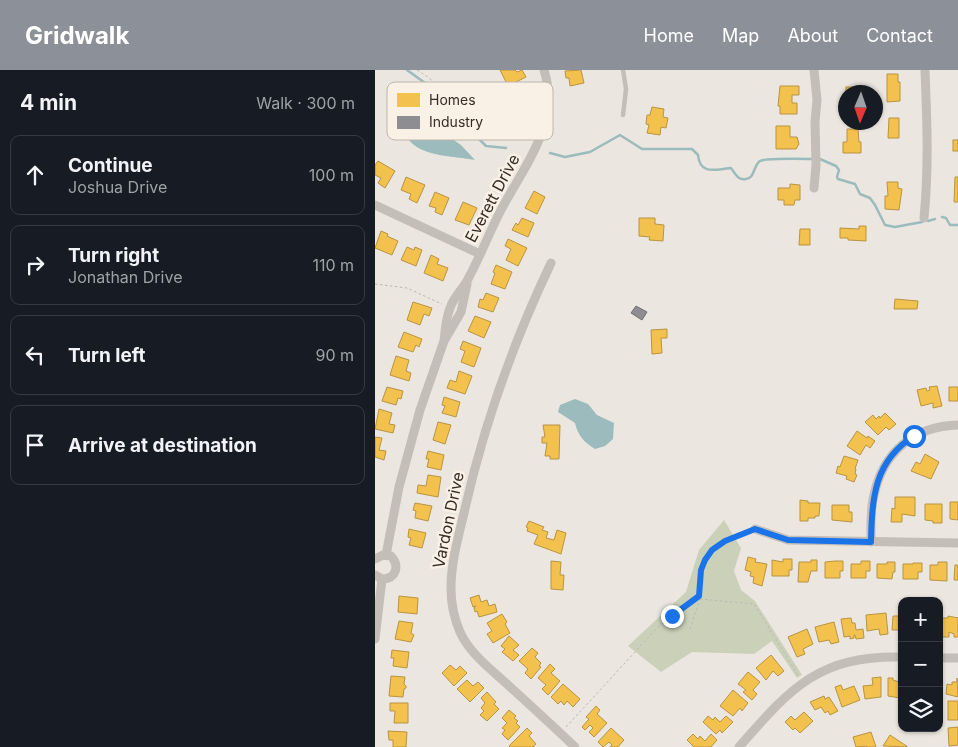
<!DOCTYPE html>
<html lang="en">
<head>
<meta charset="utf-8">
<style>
  body { margin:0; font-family:Inter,sans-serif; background:#242831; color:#f1f3f6 }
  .controls { position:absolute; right:15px; bottom:15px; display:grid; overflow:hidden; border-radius:10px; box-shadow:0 1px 4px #0004 }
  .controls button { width:45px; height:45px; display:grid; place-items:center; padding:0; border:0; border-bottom:1px solid #363941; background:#171b24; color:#f1f3f6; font:25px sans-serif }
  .compass { position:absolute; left:463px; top:15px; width:45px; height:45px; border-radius:50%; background:#171b24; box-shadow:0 1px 4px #0004; rotate:182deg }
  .stop { position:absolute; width:15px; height:15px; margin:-11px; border:4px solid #1a73e8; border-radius:50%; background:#fff }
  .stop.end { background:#1a73e8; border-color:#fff; box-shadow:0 1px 5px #0008 }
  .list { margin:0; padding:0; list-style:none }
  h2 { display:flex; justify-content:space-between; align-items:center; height:65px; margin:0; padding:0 20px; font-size:21px }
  h2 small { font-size:16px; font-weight:400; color:#9ea1a6 }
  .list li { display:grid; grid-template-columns:32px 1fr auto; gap:15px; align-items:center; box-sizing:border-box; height:80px; margin:0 10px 10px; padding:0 10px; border:1px solid #363941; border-radius:10px }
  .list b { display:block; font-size:19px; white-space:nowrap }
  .list p { margin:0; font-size:16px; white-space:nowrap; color:#9ea1a6 }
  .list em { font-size:16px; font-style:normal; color:#9ea1a6 }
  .icon { flex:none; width:28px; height:28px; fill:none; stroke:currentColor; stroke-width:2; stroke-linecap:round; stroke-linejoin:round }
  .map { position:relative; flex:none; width:583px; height:677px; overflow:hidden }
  header { display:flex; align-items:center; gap:30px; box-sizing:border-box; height:70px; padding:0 25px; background:#8c9099; color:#fff }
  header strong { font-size:24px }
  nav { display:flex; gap:28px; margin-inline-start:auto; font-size:18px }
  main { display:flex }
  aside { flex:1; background:#171b24 }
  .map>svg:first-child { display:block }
</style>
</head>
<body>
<header>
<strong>Gridwalk</strong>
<nav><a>Home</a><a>Map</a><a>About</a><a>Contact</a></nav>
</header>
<main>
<aside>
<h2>4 min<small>Walk · 300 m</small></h2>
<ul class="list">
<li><svg class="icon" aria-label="ahead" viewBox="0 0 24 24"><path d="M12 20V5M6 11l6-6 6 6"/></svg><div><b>Continue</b><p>Joshua Drive</p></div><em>100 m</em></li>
<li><svg class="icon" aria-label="right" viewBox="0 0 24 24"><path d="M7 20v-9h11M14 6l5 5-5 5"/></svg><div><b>Turn right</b><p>Jonathan Drive</p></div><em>110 m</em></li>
<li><svg class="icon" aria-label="left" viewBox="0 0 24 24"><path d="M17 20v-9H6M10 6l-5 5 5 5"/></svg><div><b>Turn left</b></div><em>90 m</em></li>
<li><svg class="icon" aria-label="arrive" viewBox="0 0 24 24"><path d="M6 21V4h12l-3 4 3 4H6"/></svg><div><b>Arrive at destination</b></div></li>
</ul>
</aside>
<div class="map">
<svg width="583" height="677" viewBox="0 0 583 677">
  <rect width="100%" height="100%" fill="#ebe6df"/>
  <!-- green -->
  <path fill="#cbd1b9" d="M 349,450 L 366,478 L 359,501 L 366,520 L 380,531 L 427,605 L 422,608 L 397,571 L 379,584 L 317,582 L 286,602 L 253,576 L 311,522 L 324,480 Z"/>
  <!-- water -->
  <g fill="#9bbbbd">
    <path d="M 31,36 L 44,43 L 53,58 L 70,64 L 86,75 L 100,90 C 76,85 31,88 29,55 C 29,48 27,42 31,36 Z"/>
    <path d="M 200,329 L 213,334 L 222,345 L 239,353 L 238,369 L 230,376 L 220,379 C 209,372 203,366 200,353 L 183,342 L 185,335 Z"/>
  </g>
  <!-- homes -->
  <g fill="#f2c14e" stroke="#b99442">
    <path d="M 125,0 L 140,0 L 142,2 L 147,0 L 151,7 L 133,16 Z"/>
    <path d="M 206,0 L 209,13 L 195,16 L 194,8 L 191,8 L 190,1 Z"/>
    <path d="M 512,4 L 523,4 L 523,12 L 525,12 L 525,31 L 512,32 Z"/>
    <path d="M 405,16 L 424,16 L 424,25 L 417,25 L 417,33 L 422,33 L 422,44 L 405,44 L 405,36 L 403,36 Z"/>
    <rect x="471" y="17" width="16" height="5"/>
    <path d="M 277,37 L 289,39 L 288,47 L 293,48 L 291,58 L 286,57 L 285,65 L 272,63 L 274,55 L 271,54 L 272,45 L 275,45 Z"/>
    <path d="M 514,48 L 524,48 L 524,68 L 513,68 Z"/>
    <path d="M 401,56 L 415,56 L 415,67 L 422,67 L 424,74 L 421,79 L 401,79 Z"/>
    <path d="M 472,59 L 483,59 L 484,72 L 486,72 L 486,83 L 468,83 L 468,72 L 472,72 Z"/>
    <rect x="578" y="70" width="5" height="11"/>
    <path d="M 3,91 L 20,101 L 10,118 L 3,113 L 6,108 L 0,105 L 0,95 Z"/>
    <path d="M 31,107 L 50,115 L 42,133 L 34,129 L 36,124 L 26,120 Z"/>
    <path d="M 580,107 L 583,107 L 583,132 L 579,132 Z"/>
    <path d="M 512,112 L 523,112 L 523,118 L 527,119 L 524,140 L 510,139 L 510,126 L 513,126 Z"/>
    <path d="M 415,114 L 425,115 L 425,130 L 420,130 L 419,135 L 409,135 L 409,130 L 403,130 L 403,118 L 415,118 Z"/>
    <path d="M 159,121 L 170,127 L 162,144 L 150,138 Z"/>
    <path d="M 60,122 L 74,128 L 67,145 L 60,142 L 61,138 L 54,136 Z"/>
    <path d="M 88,132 L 102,138 L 94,155 L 80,150 Z"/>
    <path d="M 147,148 L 159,153 L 153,167 L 137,160 L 141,153 L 143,155 Z"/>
    <path d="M 264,148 L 280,148 L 280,154 L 289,155 L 288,171 L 274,170 L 275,167 L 264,166 Z"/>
    <path d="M 484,156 L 491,156 L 491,171 L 473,170 L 473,168 L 465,168 L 465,158 L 484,159 Z"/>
    <path d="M 425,159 L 435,159 L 435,175 L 424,175 Z"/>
    <path d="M 6,161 L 13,164 L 12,166 L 23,171 L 17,185 L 0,178 Z"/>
    <path d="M 133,169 L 152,178 L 143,196 L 131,190 L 136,179 L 130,176 Z"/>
    <path d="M 32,177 L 39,180 L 40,177 L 47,180 L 41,196 L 26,190 Z"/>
    <path d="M 56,185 L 64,189 L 62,194 L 73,198 L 68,211 L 49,203 Z"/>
    <path d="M 121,195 L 137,202 L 130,219 L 116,214 L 120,203 L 118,202 Z"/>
    <path d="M 111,223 L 124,228 L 118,242 L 103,237 L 105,229 L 108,230 Z"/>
    <path d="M 520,229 L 543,231 L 542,239 L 519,239 Z"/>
    <path d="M 38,232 L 57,238 L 54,246 L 49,244 L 45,255 L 32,250 Z"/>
    <path d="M 100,246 L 116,252 L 109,268 L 93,261 Z"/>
    <path d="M 292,259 L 292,268 L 286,268 L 287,283 L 277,284 L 276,260 Z"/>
    <path d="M 29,262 L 47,269 L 44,277 L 41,275 L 38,282 L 23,277 Z"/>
    <path d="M 88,271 L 106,278 L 99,297 L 86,292 L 90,281 L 85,279 Z"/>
    <path d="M 21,286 L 34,290 L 31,301 L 36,303 L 34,311 L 15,305 Z"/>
    <path d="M 84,301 L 97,306 L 90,324 L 72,318 L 75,310 L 81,312 Z"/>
    <path d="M 562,316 L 567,336 L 558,338 L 558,333 L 546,336 L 542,320 L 551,318 L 552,321 L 555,320 L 554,317 Z"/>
    <path d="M 12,317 L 28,321 L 26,329 L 23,328 L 21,335 L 7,331 Z"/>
    <rect x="574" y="317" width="9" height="14"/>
    <path d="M 69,327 L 85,332 L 81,347 L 67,343 L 70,336 L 67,335 Z"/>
    <path d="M 4,339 L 17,343 L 14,354 L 20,355 L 18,363 L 0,359 Z"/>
    <path d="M 510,343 L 521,354 L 514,360 L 511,357 L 503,365 L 490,352 L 498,345 L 501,349 L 504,346 L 505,348 Z"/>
    <path d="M 63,352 L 76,355 L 70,374 L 58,370 Z"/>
    <path d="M 168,355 L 185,355 L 184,389 L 175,389 L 175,386 L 170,386 L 172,373 L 167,373 L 167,367 L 170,367 Z"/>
    <path d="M 482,361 L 492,368 L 493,366 L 500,371 L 495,378 L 491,375 L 485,385 L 472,376 Z"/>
    <path d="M 0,367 L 7,368 L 4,380 L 11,381 L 9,390 L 0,387 Z"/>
    <path d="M 53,381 L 69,385 L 66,400 L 52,397 L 54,389 L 51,389 Z"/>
    <path d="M 550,384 L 564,392 L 556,409 L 536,401 L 541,392 L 545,394 Z"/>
    <path d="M 469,386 L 483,390 L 480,399 L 481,399 L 480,404 L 482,405 L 479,412 L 471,409 L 472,406 L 461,403 L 463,396 L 465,397 Z"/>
    <path d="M 53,405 L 66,407 L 63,427 L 42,423 L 43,415 L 51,416 Z"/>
    <path d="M 520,427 L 540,427 L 540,446 L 527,444 L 527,452 L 516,452 L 517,438 L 520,439 Z"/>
    <path d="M 425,430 L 433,431 L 433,433 L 445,433 L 444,446 L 440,446 L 440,448 L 433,448 L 433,451 L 425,451 Z"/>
    <path d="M 575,432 L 583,432 L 583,450 L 575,449 Z"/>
    <path d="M 40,433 L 57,436 L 53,451 L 40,448 L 41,441 L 38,440 Z"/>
    <path d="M 550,434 L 567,434 L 567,453 L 558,453 L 558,451 L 550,450 Z"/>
    <path d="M 457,435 L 474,435 L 474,442 L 477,442 L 477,452 L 457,450 Z"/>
    <path d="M 154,451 L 169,457 L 167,460 L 173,462 L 171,468 L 179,470 L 182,460 L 191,463 L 186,484 L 159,474 L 163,465 L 152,461 L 153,458 L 151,457 Z"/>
    <path d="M 34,459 L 51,463 L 47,478 L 34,475 L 36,468 L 33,467 Z"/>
    <path d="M 373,487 L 381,489 L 380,492 L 392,494 L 387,516 L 378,513 L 379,507 L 375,506 L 376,502 L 370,500 Z"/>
    <path d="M 408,489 L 417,489 L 417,500 L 414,500 L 414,506 L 397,506 L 397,490 L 408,492 Z"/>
    <path d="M 436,490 L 442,490 L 442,501 L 436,501 L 433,512 L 423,512 L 424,492 L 436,492 Z"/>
    <path d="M 176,491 L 186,492 L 185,505 L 189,505 L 188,520 L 176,519 Z"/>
    <path d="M 460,491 L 468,491 L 468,501 L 465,501 L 465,508 L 450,508 L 450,492 Z"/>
    <path d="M 486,491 L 495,491 L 495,501 L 491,501 L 491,508 L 476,508 L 476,494 L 486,494 Z"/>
    <path d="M 512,492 L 520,492 L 520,502 L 518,502 L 517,509 L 502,508 L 502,494 L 512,494 Z"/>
    <path d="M 563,492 L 572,492 L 572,511 L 555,510 L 555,495 L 563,495 Z"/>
    <path d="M 538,493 L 547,493 L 547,502 L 543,502 L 543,509 L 528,509 L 528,494 L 538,494 Z"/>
    <path d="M 580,495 L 583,495 L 583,510 L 579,510 Z"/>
    <path d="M 104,525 L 106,532 L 112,530 L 114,536 L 120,534 L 122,542 L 104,547 L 102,541 L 100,542 L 99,538 L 101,536 L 98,537 L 95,528 Z"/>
    <path d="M 24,526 L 43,528 L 42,544 L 23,542 Z"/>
    <path d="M 511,543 L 513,564 L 505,565 L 504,559 L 492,561 L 491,545 Z"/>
    <path d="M 127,544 L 132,552 L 130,554 L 135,563 L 118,573 L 112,564 L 117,561 L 112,553 Z"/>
    <path d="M 518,546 L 527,546 L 527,560 L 517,560 Z"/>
    <path d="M 573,546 L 583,548 L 583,567 L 579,567 L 579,564 L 574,562 L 574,567 L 566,567 L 566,548 L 573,548 Z"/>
    <path d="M 476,548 L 477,553 L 480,553 L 481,560 L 488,559 L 489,568 L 481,569 L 480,565 L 479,565 L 479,568 L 475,569 L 475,566 L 469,567 L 466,549 Z"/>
    <path d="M 24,551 L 38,553 L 36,563 L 39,565 L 36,572 L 20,569 Z"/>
    <path d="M 459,552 L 464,572 L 456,574 L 454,570 L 444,572 L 440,557 Z"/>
    <path d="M 432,559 L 438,574 L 428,579 L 430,584 L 422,587 L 413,567 Z"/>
    <path d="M 134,566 L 144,575 L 138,580 L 144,585 L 138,591 L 127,582 L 130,579 L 126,576 Z"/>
    <path d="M 157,578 L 163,583 L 160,587 L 166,593 L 164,596 L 166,597 L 156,609 L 150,603 L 153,599 L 144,591 Z"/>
    <path d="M 17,580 L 34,582 L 32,598 L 18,596 L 19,588 L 16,588 Z"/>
    <path d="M 396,585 L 409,601 L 403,606 L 398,601 L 391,610 L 381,598 Z"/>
    <path d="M 175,594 L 180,599 L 176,603 L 185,611 L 173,625 L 167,619 L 171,615 L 163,608 Z"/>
    <path d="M 75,595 L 81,600 L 85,596 L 92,603 L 79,616 L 67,603 Z"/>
    <path d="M 373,602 L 385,612 L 378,620 L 382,624 L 377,630 L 368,622 L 371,620 L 363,614 Z"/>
    <path d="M 16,606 L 30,607 L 29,614 L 31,616 L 31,618 L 29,619 L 28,627 L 14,626 Z"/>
    <path d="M 506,607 L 506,627 L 490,629 L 488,616 L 498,615 L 497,608 Z"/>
    <path d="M 524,607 L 527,607 L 527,626 L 525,626 L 525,628 L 513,626 L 513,608 L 518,608 L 518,610 L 524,612 Z"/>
    <path d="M 582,608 L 583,627 L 571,624 L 572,614 L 577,615 L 577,612 L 582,612 Z"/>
    <path d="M 92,610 L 98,616 L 103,612 L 109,618 L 95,632 L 82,619 Z"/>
    <path d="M 188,614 L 205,629 L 198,637 L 192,631 L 189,635 L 186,631 L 183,634 L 176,627 Z"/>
    <path d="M 466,615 L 468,620 L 479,616 L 485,630 L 467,637 L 460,617 Z"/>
    <path d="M 358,620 L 373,633 L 367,641 L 365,638 L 358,646 L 345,636 Z"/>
    <path d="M 112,622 L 121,632 L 119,634 L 124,639 L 112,651 L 105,645 L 109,641 L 106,638 L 110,633 L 106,628 Z"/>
    <path d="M 449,626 L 450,629 L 454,627 L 463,641 L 455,645 L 453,641 L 450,643 L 446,637 L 440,640 L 435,632 Z"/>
    <rect x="573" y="631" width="10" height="19"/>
    <path d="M 15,633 L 33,633 L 33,653 L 19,653 L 20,641 L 15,641 Z"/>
    <path d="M 221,636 L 225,640 L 222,644 L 232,653 L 219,667 L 214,662 L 218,658 L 215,655 L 210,660 L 207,657 L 214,649 L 211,647 Z"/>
    <path d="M 134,640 L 141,646 L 139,648 L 143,651 L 141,653 L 145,657 L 133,670 L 127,664 L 130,660 L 127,658 L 132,653 L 127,648 Z"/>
    <path d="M 429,642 L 438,651 L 425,663 L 420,658 L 418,660 L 410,652 L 416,646 L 420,650 Z"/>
    <path d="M 333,646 L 338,650 L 340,647 L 345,652 L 351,646 L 358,652 L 347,663 L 345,660 L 341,664 L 328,652 Z"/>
    <path d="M 583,657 L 583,675 L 574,676 L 573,658 Z"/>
    <path d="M 152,658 L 157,663 L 154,666 L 161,674 L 158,677 L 135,677 L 134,676 Z"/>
    <path d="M 236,658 L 249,670 L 243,677 L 235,677 L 237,675 L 234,672 L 228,677 L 223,672 Z"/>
    <path d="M 13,661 L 32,662 L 31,677 L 18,677 L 18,670 L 14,670 Z"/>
    <path d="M 496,662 L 501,677 L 492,677 L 491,676 L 481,677 L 478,667 Z"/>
    <path d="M 318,664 L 323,669 L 325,666 L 330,671 L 336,664 L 342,670 L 336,677 L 319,677 L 312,670 Z"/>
    <path d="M 515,665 L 533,677 L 508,676 Z"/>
  </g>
  <!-- industry -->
  <path fill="#8d8d92" stroke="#737072" d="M 261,236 L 272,242 L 267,250 L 256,243 Z"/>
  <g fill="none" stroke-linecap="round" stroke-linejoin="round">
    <!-- stream -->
    <g stroke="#9bbbbd" stroke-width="2.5">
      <path d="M 32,0 L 57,18 L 62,18 L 79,42 L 91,50 L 90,55 L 111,76 L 131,78"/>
      <path d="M 175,83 L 190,87 L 215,82 L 245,65 L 267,79 L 317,79 L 323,85 C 325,106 342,99 356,98 C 360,103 363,111 371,109 C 380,108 378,96 385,91 C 391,88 429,89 437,89"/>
      <path d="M 445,89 L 461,96 L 464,100 L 462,107 L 463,109 L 480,114 L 485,124 L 495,128 L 500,135 L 510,155 L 520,157 L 547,152"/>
      <path d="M 567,147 L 571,148 L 575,155 L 583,155"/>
      <path d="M 553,151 L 560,149"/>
    </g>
    <!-- path -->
    <g stroke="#bdb7b1" stroke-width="1" stroke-dasharray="2.5 2.5" stroke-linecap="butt">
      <path d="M 42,0 C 60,11 62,15 74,30 C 82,40 101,57 113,64 L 139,64 L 155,68"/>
      <path d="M 0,214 L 32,218 L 67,234"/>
      <path d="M 325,529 L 379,534 L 423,605"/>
      <path d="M 315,559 L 325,529 L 323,523 L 330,490 L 337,480 L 350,471 L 373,462"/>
      <path d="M 191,657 L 283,557 L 323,526"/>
    </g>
    <!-- service -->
    <path stroke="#c4beb8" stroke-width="4.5" d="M 248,0 L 251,19 L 248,45"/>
    <!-- minor -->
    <g stroke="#c4beb8" stroke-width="9">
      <path d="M 439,0 L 442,30 L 440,52 L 441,95 L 439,118"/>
      <path d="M 0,135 L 105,184"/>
      <path d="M 549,148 C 554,97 552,51 550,0"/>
      <path d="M 176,193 C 138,273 108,357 89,443 C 83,468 76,493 76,518 C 76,533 79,548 85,562 C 95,584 116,599 133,615 C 156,636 178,656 200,677"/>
      <path d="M 69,271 C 70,260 71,248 75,238 C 79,226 88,219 93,209 C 105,187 114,163 126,140 C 149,96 186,53 169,0"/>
      <path d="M 380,459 L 413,470 L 583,473"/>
      <path d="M 496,472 C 496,456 495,440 499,425 C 508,382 539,356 583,355"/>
      <path d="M 11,485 L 24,417 L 45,340 L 69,271 L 86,242 L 92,214"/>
      <path d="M 0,489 L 8,485 L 16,486 C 25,496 21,509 7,509 L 0,505"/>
      <path d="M 0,569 L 7,509"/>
      <path d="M 564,588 L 583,588"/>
      <path d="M 364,677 C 415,619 443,585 527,587"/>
    </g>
  </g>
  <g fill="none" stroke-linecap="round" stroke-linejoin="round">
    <!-- route -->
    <path stroke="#1a73e8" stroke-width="6" d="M 297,546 L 324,526 L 326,500 L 330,490 L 337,480 L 350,471 L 380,459 L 413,470 L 496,472 C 497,428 499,391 539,366"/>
  </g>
  <g text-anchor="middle" stroke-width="5" stroke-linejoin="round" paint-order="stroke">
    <!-- street labels -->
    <g font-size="16" fill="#352c27" stroke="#f9f1e5">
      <text transform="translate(117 128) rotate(-62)" y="6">Everett Drive</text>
      <text transform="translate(73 450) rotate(-78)" y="6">Vardon Drive</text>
    </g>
  </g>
  <!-- legend -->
  <rect x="12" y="12" width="166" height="58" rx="8" fill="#f9f1e5" stroke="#beb6ac" stroke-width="1"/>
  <rect x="22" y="23" width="23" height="14" fill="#f2c14e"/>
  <rect x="22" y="46" width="23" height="13" fill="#8d8d92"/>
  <g font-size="14" fill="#352c27">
    <text x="54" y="35">Homes</text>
    <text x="54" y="57">Industry</text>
  </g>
</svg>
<div class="controls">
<button>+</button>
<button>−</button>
<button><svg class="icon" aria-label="layers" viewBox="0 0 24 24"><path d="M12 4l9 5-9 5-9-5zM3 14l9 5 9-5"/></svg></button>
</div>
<svg class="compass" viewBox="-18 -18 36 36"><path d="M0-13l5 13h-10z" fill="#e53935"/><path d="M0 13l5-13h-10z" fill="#9ea1a6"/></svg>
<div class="stop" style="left:539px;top:366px"></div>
<div class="stop end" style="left:297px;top:546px"></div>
</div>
</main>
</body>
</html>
